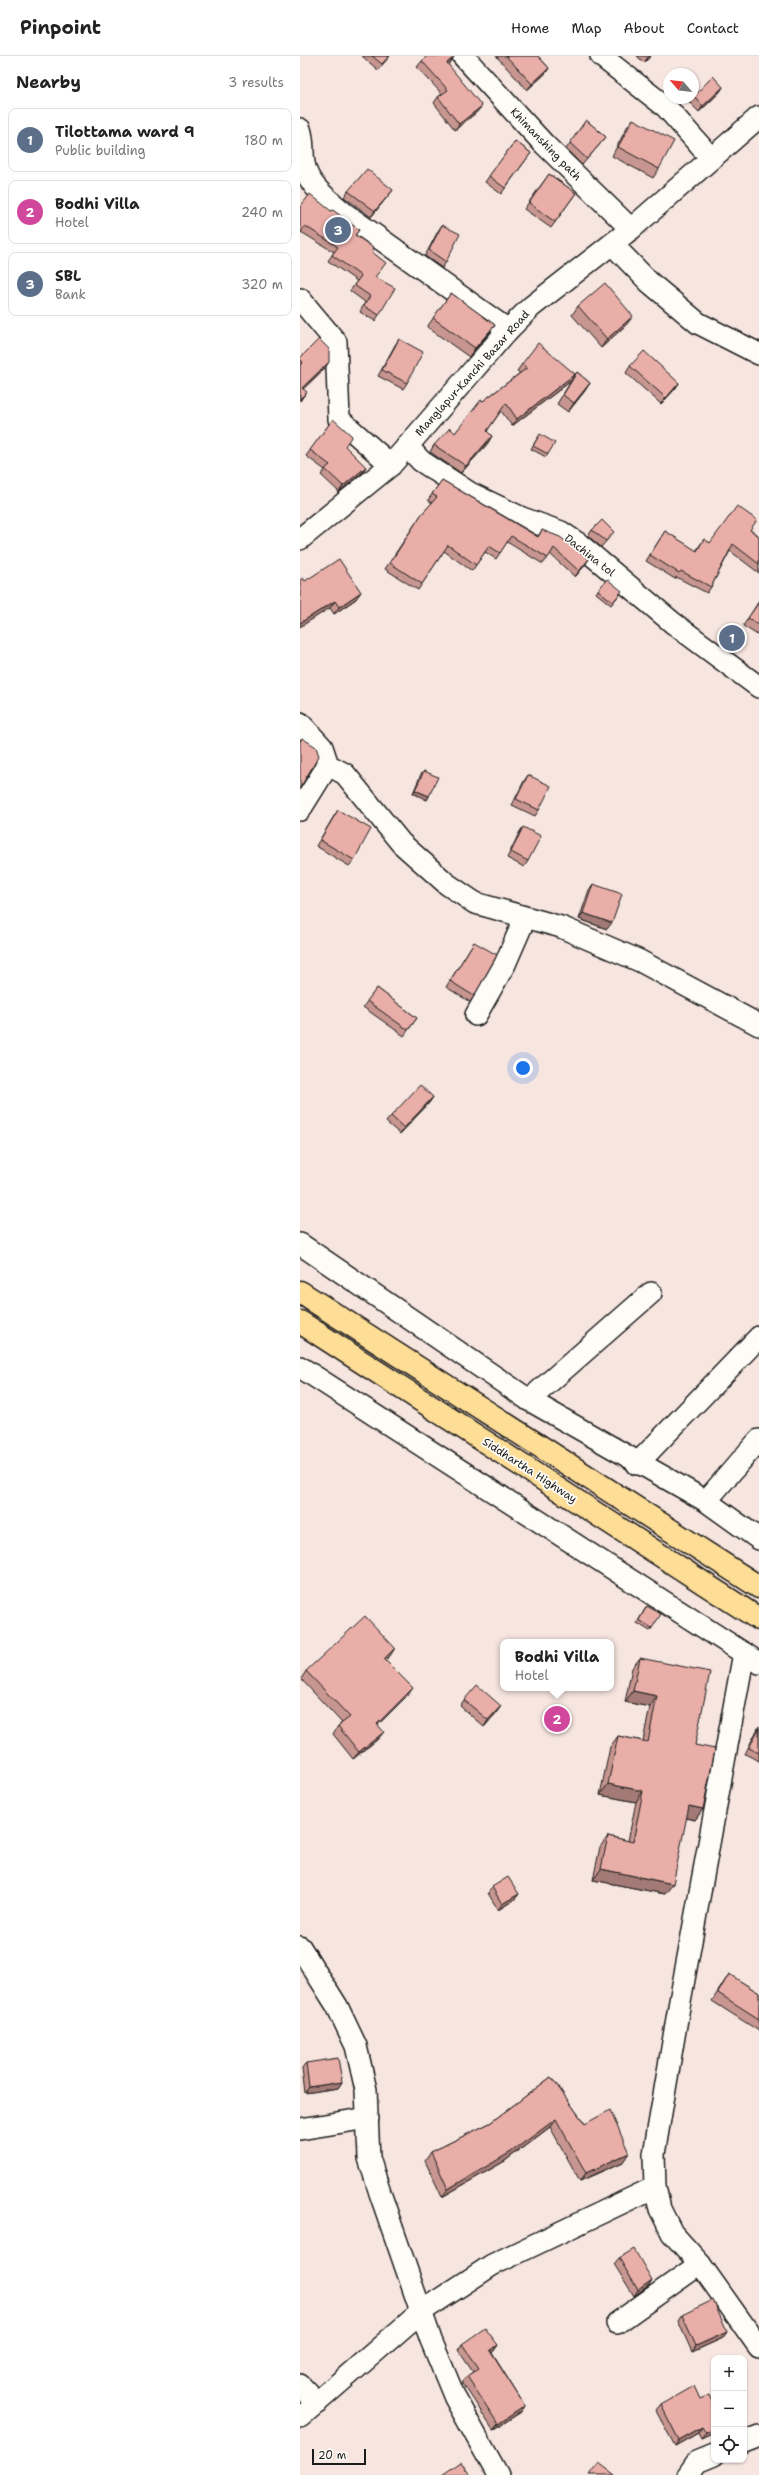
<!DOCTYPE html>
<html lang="en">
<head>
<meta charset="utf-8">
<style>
  body { margin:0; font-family:"Shantell Sans",sans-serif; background:#f2f2f2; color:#222 }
  .controls { position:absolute; right:12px; bottom:12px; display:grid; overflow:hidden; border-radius:8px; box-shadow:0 1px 3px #0004 }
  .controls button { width:36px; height:36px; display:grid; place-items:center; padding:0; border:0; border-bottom:1px solid #e0e0e0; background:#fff; color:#222; font:20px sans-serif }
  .compass { position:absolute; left:363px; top:12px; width:36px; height:36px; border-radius:50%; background:#fff; box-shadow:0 1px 3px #0004; rotate:298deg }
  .scale { position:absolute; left:12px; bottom:10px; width:54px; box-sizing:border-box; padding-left:4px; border:2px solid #1c1c1c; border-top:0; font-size:11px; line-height:14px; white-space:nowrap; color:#1c1c1c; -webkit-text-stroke:3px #fdfcf7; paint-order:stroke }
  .you { position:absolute; left:223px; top:1012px; width:14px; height:14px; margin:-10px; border:3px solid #fff; border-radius:50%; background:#1a73e8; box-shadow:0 0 0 6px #1a73e833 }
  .badge { display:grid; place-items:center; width:26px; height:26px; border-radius:50%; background:#db2777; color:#fff; font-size:13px; font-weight:700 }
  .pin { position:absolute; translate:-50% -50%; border:2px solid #fff; box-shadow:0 1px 4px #0006 }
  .popup { position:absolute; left:200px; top:1583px; width:114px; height:52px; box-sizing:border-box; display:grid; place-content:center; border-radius:8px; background:#fff; filter:drop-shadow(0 1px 3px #0005); font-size:13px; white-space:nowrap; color:#767676 }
  .popup b { font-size:15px; color:#222 }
  .popup::after { content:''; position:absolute; left:50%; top:100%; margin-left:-8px; border:8px solid transparent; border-top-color:#fff }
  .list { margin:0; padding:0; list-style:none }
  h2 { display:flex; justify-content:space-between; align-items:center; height:52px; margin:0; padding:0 16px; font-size:17px }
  h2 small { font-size:13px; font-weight:400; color:#767676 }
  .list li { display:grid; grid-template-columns:26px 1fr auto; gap:12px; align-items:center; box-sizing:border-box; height:64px; margin:0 8px 8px; padding:0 8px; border:1px solid #e0e0e0; border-radius:8px }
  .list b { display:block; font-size:15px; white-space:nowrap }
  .list p { margin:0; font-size:13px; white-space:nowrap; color:#767676 }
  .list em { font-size:13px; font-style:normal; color:#767676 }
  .icon { flex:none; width:22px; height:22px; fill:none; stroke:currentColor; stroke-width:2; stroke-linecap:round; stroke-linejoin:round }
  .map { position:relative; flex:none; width:459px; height:2419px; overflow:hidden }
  header { display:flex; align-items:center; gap:24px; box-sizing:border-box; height:56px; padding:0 20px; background:#fff; border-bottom:1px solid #e0e0e0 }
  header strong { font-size:19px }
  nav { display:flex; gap:22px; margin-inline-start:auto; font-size:14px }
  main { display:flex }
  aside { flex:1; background:#fff }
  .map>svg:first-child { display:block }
</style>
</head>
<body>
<header>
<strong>Pinpoint</strong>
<nav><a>Home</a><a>Map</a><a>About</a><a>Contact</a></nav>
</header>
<main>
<aside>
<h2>Nearby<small>3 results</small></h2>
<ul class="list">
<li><span class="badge" style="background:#5c6f8a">1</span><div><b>Tilottama ward 9</b><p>Public building</p></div><em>180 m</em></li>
<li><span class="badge" style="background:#d1479c">2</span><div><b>Bodhi Villa</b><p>Hotel</p></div><em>240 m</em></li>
<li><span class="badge" style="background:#5c6f8a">3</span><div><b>SBL</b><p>Bank</p></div><em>320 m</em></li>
</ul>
</aside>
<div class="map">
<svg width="459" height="2419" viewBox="0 0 459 2419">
  <rect width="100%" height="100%" fill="#f7e5df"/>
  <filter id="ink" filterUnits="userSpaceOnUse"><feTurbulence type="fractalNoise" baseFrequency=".025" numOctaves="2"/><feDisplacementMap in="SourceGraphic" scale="8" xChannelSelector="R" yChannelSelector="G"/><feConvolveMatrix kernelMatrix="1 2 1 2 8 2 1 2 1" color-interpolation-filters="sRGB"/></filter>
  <g filter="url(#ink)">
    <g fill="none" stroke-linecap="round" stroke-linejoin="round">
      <defs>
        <g id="minor">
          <path d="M 163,0 L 244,88 L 331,173"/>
          <path d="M 301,0 L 366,51 L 411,102"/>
          <path d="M 0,73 C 4,84 2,95 4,107 C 7,129 28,143 44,157 L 208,274"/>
          <path d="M 312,188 L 349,226 L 398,267 L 459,298"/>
          <path d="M 0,243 L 36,286 L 39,363 L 91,409"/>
          <path d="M 107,390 L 121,405 L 170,437 L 222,462 L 261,476 L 279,488 L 373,567 L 459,631"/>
          <path d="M 0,483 L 91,409 L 208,274 L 231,251 L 331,173 L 459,61"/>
          <path d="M 0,667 L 22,691 L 28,709 L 45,718 L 101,787 L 147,828 L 175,847 L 261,871 L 340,905 L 459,969"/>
          <path d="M 0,754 L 28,709"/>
          <path d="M 176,959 L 205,908 L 225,862"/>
          <path d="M 0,1188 L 229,1344 L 406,1445 L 459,1483"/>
          <path d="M 0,1311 L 459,1607"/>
          <path d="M 229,1344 L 351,1237"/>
          <path d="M 337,1408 L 459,1281"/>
          <path d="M 406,1445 L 459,1384"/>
          <path d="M 444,1597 L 380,1945 L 354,2098 L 355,2131 L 360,2153 L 372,2177 L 400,2208 L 459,2291"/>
          <path d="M 0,1891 L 37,1950 L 56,1990 L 66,2034 L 69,2102 L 80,2137 L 131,2284 L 155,2342 L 198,2419"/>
          <path d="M 0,2073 L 68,2062"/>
          <path d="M 317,2267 L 400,2208"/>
          <path d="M 0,2329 L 17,2347"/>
          <path d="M 0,2361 L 122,2255 L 192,2209 L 355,2131"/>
          <path d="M 444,2386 L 459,2380"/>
          <path d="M 388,2419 L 397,2406 L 414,2399"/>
        </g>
        <g id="highway">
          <path d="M 0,1236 L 459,1531"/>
          <path d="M 0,1266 L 459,1563"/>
        </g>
      </defs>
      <!-- minor casing -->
      <use href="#minor" stroke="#1c1c1c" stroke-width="24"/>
      <!-- highway casing -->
      <use href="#highway" stroke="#1c1c1c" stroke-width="25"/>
      <!-- minor -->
      <use href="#minor" stroke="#fdfcf7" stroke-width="21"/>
      <!-- highway -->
      <use href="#highway" stroke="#fedd96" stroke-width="22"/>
    </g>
    <!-- wall -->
    <g fill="#c89690" stroke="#1c1c1c">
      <path d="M 62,0 L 90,0 L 78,14 Z"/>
      <path d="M 196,0 L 238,0 L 249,12 L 245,18 L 227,34 Z"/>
      <path d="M 337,0 L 351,0 L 344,7 Z"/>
      <path d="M 154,1 L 148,8 L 177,56 L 155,74 L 134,47 L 138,41 L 142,38 L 117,11 L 122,5 Z"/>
      <path d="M 423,31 L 419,37 L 399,56 L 389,46 L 392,42 L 393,42 L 394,40 Z"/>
      <path d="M 333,63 L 359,113 L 353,122 L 312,100 L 327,71 Z"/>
      <path d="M 286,64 L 306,81 L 301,87 L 282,109 L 266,93 Z"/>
      <path d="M 215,85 L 231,97 L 201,138 L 185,126 Z"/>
      <path d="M 249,118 L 276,137 L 251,172 L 224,153 Z"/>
      <path d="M 48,135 L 88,140 L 71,161 L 44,141 Z"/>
      <path d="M 0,151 L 31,155 L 59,174 L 55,179 L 72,196 L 75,221 L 79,259 L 75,265 L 60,256 L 65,246 L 50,235 L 57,225 L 28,205 L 34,196 L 1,176 L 0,178 Z"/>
      <path d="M 142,169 L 146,206 L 142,212 L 125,200 L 138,175 Z"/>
      <path d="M 151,237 L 195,269 L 189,277 L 169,301 L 127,271 Z"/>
      <path d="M 278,250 L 327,268 L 301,292 L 272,259 Z"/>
      <path d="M 99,283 L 107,327 L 103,333 L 78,320 L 95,289 Z"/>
      <path d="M 0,302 L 25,312 L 3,333 L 2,342 L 0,345 Z"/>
      <path d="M 222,308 L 271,325 L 212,370 L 201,355 L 187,375 L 188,387 L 161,417 L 130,396 L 134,389 L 155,377 L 183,345 L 220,317 L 217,315 Z"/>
      <path d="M 330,310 L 379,327 L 375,333 L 361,348 L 326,317 Z"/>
      <path d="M 277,316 L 290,327 L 284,336 L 268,356 L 257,348 L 271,325 Z"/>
      <path d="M 33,363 L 45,390 L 66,411 L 62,417 L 39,436 L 21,419 L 25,414 L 6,400 Z"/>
      <path d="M 238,381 L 248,398 L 246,401 L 231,393 Z"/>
      <path d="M 142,424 L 238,480 L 242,474 L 289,503 L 285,509 L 275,521 L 250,498 L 243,508 L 207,486 L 196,503 L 185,496 L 172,515 L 144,495 L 118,534 L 85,513 L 121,459 L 132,447 L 128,444 Z"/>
      <path d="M 292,474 L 309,482 L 301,491 L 288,480 Z"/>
      <path d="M 450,474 L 459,480 L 459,517 L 430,495 L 411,531 L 407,537 L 376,521 L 375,523 L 346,505 L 365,475 L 396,495 L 404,483 L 410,487 Z"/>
      <path d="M 5,525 L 56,543 L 34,558 L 30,552 Z"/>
      <path d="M 298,534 L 320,538 L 311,549 L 296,537 Z"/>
      <path d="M 459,545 L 459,580 L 443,570 Z"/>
      <path d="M 124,715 L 129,740 L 127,744 L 113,737 L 121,718 Z"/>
      <path d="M 228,719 L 239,754 L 235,760 L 212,749 L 224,725 Z"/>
      <path d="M 38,754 L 54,804 L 49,810 L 16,790 L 34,760 Z"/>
      <path d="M 223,771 L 228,805 L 224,811 L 207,802 L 219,777 Z"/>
      <path d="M 293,828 L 307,873 L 279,863 L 289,834 Z"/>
      <path d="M 174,886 L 174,940 L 170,946 L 146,931 Z"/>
      <path d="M 77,932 L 117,962 L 104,980 L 63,951 Z"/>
      <path d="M 133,1041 L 129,1047 L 100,1078 L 86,1066 L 91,1060 Z"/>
      <path d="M 345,1553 L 352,1572 L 350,1575 L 337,1567 Z"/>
      <path d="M 90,1600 L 85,1604 L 107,1640 L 78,1669 L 78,1683 L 53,1703 L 33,1678 L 38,1670 L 42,1667 L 1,1623 L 6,1615 Z"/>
      <path d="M 340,1602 L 395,1689 L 403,1753 L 395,1764 L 386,1762 L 365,1838 L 293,1824 L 300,1791 L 308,1780 L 328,1785 L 336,1746 L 300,1739 L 310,1691 L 318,1680 L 343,1685 L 350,1651 L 325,1646 L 332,1612 Z"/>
      <path d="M 164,1644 L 197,1656 L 184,1671 L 160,1650 Z"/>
      <path d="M 459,1670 L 459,1705 L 445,1698 Z"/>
      <path d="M 192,1831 L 219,1838 L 214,1844 L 198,1854 L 188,1837 Z"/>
      <path d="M 429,1918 L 459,1937 L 459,1975 L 412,1945 Z"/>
      <path d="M 6,2007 L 42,2026 L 38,2032 L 5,2037 L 2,2013 Z"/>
      <path d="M 251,2021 L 285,2068 L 323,2106 L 280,2125 L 250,2071 L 205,2105 L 142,2141 L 125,2105 L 131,2096 L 190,2067 Z"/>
      <path d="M 319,2202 L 352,2224 L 348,2230 L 334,2240 L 314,2208 Z"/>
      <path d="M 382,2259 L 423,2282 L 392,2296 L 378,2265 Z"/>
      <path d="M 162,2288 L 198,2289 L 193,2296 L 192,2297 L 225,2350 L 221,2356 L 193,2374 L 162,2326 L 167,2320 L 173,2316 L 158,2294 Z"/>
      <path d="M 400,2343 L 414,2350 L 414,2377 L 401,2383 L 398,2377 L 375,2390 L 356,2355 L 361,2349 Z"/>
    </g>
    <!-- shaded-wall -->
    <g fill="#a37a76" stroke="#1c1c1c">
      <path d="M 349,0 L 351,0 L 344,7 L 348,1 Z"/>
      <path d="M 154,1 L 150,7 L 143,13 L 147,7 Z"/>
      <path d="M 249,12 L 245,18 L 227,34 L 232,28 Z"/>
      <path d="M 423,31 L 419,37 L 399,56 L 403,50 Z"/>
      <path d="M 182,50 L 177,56 L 155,74 L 159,68 Z"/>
      <path d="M 93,134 L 88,140 L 71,161 L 75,155 Z"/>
      <path d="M 333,260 L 327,268 L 301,292 L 307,283 Z"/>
      <path d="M 195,269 L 189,277 L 169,301 L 175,292 Z"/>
      <path d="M 29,306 L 25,312 L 0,336 L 2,332 Z"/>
      <path d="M 275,318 L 271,325 L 212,370 L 217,363 Z"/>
      <path d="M 290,327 L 284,336 L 268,356 L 274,347 Z"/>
      <path d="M 379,327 L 375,333 L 361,348 L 366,342 Z"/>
      <path d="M 7,336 L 2,342 L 0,345 L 0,343 Z"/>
      <path d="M 192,380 L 188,387 L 161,417 L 166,410 Z"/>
      <path d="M 66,411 L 62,417 L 39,436 L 43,430 Z"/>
      <path d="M 289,503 L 285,509 L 275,521 L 279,515 Z"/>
      <path d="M 61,536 L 56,543 L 34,558 L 39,551 Z"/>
      <path d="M 35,545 L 30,552 L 0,571 L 0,567 Z"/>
      <path d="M 115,734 L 129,740 L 127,744 L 113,737 Z"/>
      <path d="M 283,857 L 312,867 L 307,873 L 279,863 Z"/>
      <path d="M 133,1041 L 129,1047 L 100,1078 L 104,1072 Z"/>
      <path d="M 95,1592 L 90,1600 L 78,1611 L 84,1603 Z"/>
      <path d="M 113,1632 L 107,1640 L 72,1675 L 77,1668 Z"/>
      <path d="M 333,1635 L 357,1640 L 350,1651 L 325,1646 Z"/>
      <path d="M 201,1650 L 197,1656 L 184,1671 L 188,1664 Z"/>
      <path d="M 84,1676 L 78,1683 L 53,1703 L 59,1696 Z"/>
      <path d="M 308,1728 L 343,1735 L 336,1746 L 300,1739 Z"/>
      <path d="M 389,1750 L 403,1753 L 395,1764 L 381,1761 Z"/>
      <path d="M 301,1813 L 373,1828 L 365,1838 L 293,1824 Z"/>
      <path d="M 219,1838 L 214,1844 L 198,1854 L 202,1848 Z"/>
      <path d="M 42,2026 L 38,2032 L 5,2037 L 9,2031 Z"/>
      <path d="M 256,2063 L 250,2071 L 205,2105 L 142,2141 L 148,2133 Z"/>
      <path d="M 329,2097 L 323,2106 L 280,2125 L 286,2117 Z"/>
      <path d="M 352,2224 L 348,2230 L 334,2240 L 338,2234 Z"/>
      <path d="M 427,2276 L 423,2282 L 392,2296 L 396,2290 Z"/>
      <path d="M 198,2289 L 193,2296 L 186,2301 L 190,2295 Z"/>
      <path d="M 225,2350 L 221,2356 L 193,2374 L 198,2368 Z"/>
      <path d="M 402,2371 L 398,2377 L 375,2390 L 379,2384 Z"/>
      <path d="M 414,2373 L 414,2377 L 401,2383 L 406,2377 Z"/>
    </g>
    <!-- building -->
    <g fill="#e9aea8" stroke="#1c1c1c">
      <path d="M 72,0 L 89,0 L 82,8 Z"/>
      <path d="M 127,0 L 153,0 L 154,1 L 147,7 L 182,50 L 159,68 L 138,41 L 148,34 L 122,5 Z"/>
      <path d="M 206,0 L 238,0 L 249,12 L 232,28 Z"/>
      <path d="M 413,20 L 423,31 L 403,50 L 394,40 Z"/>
      <path d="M 333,63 L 374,85 L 359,113 L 318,91 Z"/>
      <path d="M 286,64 L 306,81 L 287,103 L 270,87 Z"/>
      <path d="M 215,85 L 231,97 L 205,132 L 189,120 Z"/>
      <path d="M 67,113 L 93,134 L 75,155 L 48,135 Z"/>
      <path d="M 249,118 L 276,137 L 255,166 L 229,147 Z"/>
      <path d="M 10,138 L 31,155 L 33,154 L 59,174 L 55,179 L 74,192 L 72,196 L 86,207 L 75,221 L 95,232 L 79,259 L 64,250 L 70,240 L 54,229 L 61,220 L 32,199 L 38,191 L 5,170 L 0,177 L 0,151 Z"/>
      <path d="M 142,169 L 160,178 L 146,206 L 129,194 Z"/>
      <path d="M 305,227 L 333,260 L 307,283 L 278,250 Z"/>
      <path d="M 151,237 L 195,269 L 175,292 L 133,262 Z"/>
      <path d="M 19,283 L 29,293 L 29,306 L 2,332 L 7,336 L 0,343 L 0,309 L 3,306 L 0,303 L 0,302 Z"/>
      <path d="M 99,283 L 123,296 L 107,327 L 82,314 Z"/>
      <path d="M 238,287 L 275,318 L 217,363 L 206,347 L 187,375 L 192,380 L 166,410 L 134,389 L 150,372 L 155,377 L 181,344 L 183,345 L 227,312 L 222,308 Z"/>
      <path d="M 344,295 L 379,327 L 366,342 L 330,310 Z"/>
      <path d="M 277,316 L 290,327 L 274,347 L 263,339 Z"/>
      <path d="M 33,363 L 52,380 L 45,390 L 66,411 L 43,430 L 25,413 L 30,409 L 10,394 Z"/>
      <path d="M 240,378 L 255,387 L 248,398 L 233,390 Z"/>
      <path d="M 142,424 L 238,481 L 242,474 L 260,481 L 289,503 L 279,515 L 254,492 L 248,502 L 211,480 L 200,497 L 189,490 L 176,509 L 148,489 L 122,528 L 90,507 L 121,459 L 137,441 L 132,438 Z"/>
      <path d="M 437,450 L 457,464 L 450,474 L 459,480 L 459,508 L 433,488 L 411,531 L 381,515 L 379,517 L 350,499 L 365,475 L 397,495 L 404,483 L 410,487 Z"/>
      <path d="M 302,464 L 314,476 L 306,485 L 292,474 Z"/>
      <path d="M 39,503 L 61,536 L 39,551 L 35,545 L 0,567 L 0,524 L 3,522 L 5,525 Z"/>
      <path d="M 307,523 L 322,535 L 313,546 L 298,534 Z"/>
      <path d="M 459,546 L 459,569 L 448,562 Z"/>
      <path d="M 2,682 L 16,691 L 19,700 L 0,732 L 0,686 Z"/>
      <path d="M 124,715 L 138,721 L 129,740 L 115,734 Z"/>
      <path d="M 228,719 L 251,730 L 239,754 L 216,743 Z"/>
      <path d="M 38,754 L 71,773 L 54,804 L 20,784 Z"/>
      <path d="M 223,771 L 241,780 L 228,805 L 211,796 Z"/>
      <path d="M 293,828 L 322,838 L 312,867 L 283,857 Z"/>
      <path d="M 174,886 L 197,899 L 174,940 L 150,925 Z"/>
      <path d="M 77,932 L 117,962 L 108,974 L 67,945 Z"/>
      <path d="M 120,1029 L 133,1041 L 104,1072 L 91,1060 Z"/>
      <path d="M 347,1550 L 361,1558 L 352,1572 L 339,1564 Z"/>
      <path d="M 65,1560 L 95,1592 L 84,1603 L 113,1632 L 77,1668 L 84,1676 L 59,1696 L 38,1670 L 50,1661 L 6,1615 Z"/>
      <path d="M 340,1602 L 410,1616 L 395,1689 L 415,1693 L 403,1753 L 389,1750 L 373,1828 L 301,1813 L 308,1780 L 333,1786 L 343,1735 L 308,1728 L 318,1680 L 348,1686 L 357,1640 L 333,1635 Z"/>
      <path d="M 177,1629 L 201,1650 L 188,1664 L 164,1644 Z"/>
      <path d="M 459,1672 L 459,1697 L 449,1692 Z"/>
      <path d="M 208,1821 L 219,1838 L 202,1848 L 192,1831 Z"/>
      <path d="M 429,1918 L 459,1937 L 459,1963 L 418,1937 Z"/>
      <path d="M 38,2002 L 42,2026 L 9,2031 L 6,2007 Z"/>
      <path d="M 251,2021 L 285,2068 L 310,2054 L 329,2097 L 286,2117 L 256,2063 L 211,2096 L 148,2133 L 131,2096 L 190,2067 Z"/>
      <path d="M 334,2193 L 352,2224 L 338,2234 L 319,2202 Z"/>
      <path d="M 413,2244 L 427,2276 L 396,2290 L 382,2259 Z"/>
      <path d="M 185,2272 L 198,2289 L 190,2295 L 225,2350 L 198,2368 L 167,2320 L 179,2312 L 162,2288 Z"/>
      <path d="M 394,2330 L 400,2343 L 409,2339 L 414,2350 L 414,2373 L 406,2377 L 402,2371 L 379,2384 L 361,2349 Z"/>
      <path d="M 161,2406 L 170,2419 L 142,2419 Z"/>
      <path d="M 299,2407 L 315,2419 L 290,2419 Z"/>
    </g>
  </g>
  <g text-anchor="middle" stroke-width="3.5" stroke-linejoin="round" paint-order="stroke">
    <!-- street labels -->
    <g font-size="11" fill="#1c1c1c" stroke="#fdfcf7">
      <text transform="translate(246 88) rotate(46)" y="4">Khimanshing path</text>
      <text transform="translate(172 317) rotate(-48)" y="4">Manglapur-Kanchi Bazar Road</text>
      <text transform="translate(290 499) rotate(38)" y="4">Dachina tol</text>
      <text transform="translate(230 1414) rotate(33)" y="4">Siddhartha Highway</text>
    </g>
  </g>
</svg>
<div class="controls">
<button>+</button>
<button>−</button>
<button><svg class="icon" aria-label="locate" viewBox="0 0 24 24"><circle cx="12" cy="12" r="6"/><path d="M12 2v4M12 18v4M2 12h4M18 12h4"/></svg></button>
</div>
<svg class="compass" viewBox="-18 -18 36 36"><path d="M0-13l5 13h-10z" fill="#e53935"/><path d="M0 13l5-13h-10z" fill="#767676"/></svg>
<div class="scale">20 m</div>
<div class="you"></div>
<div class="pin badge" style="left:432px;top:582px;background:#5c6f8a">1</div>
<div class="pin badge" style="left:257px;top:1663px;background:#d1479c">2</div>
<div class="popup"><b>Bodhi Villa</b>Hotel</div>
<div class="pin badge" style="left:38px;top:174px;background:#5c6f8a">3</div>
</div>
</main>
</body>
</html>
